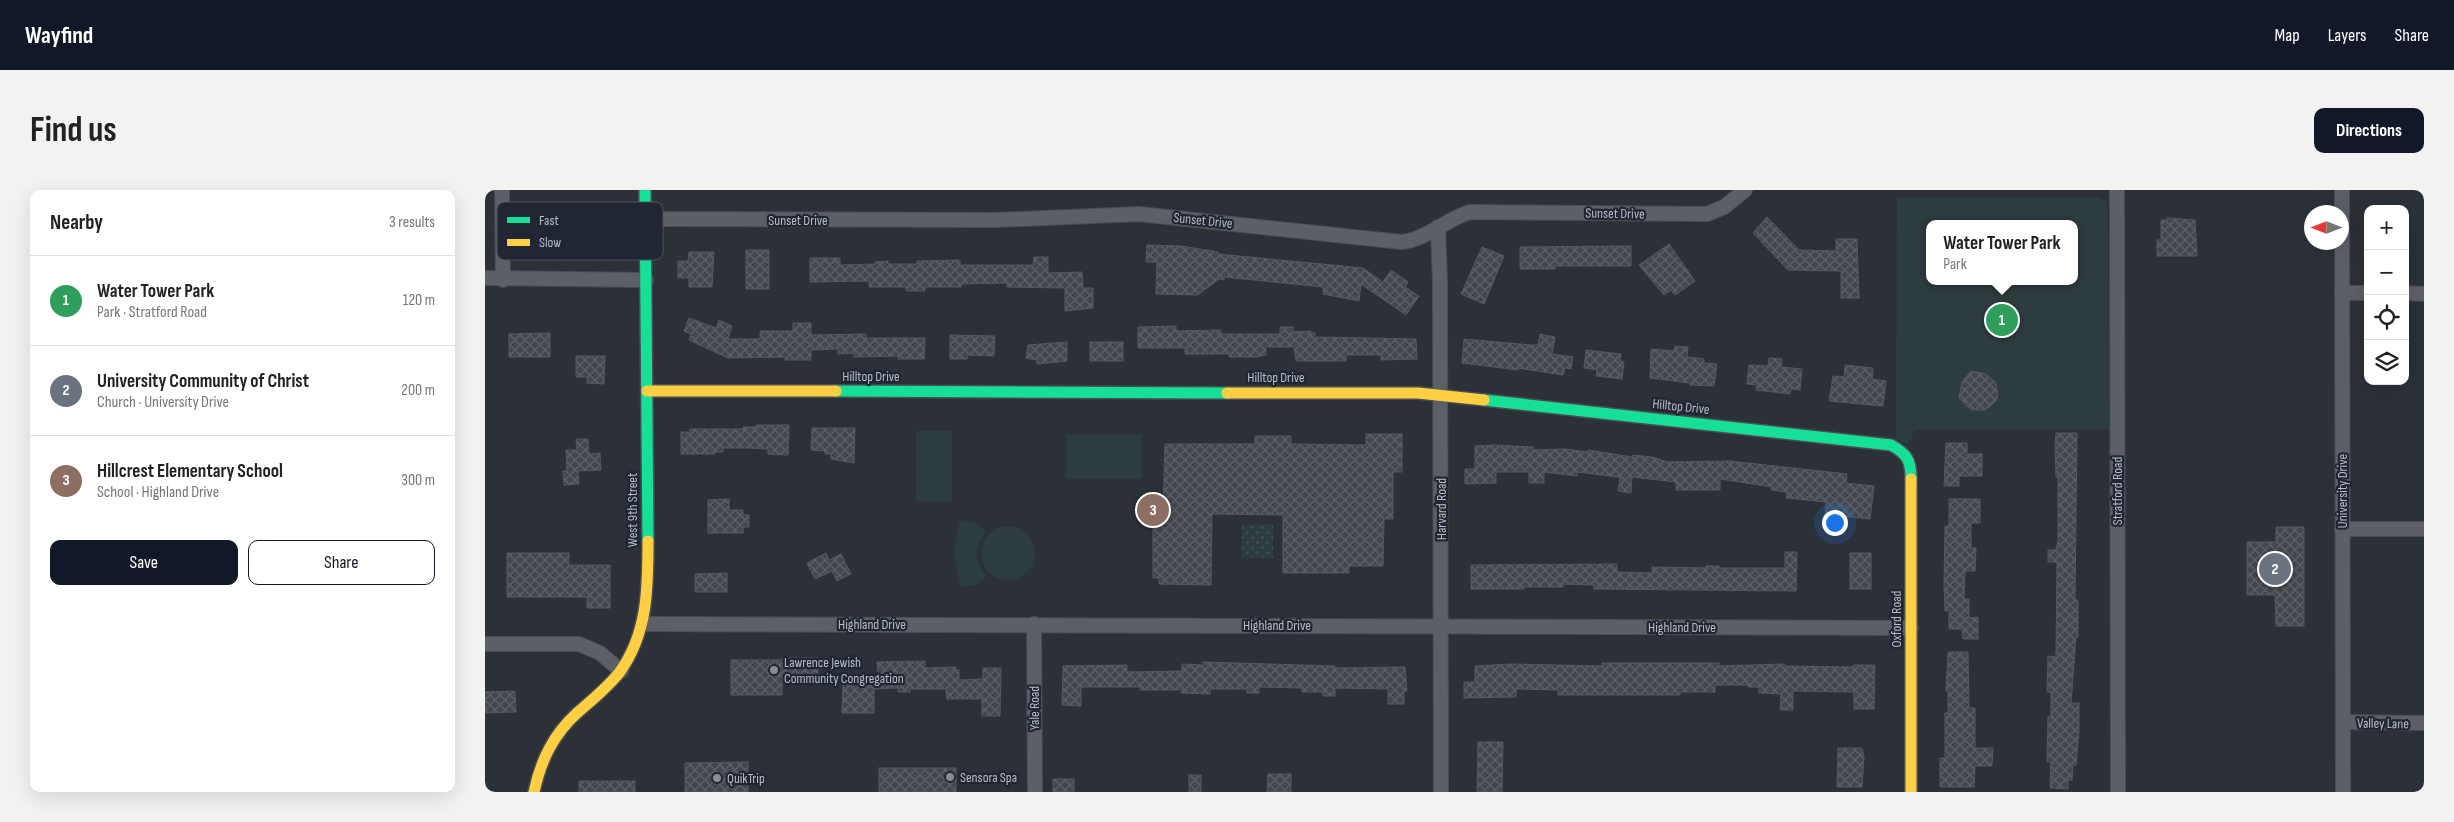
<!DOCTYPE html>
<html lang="en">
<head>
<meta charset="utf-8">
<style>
  body { margin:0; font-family:"Sofia Sans Condensed",sans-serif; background:#f2f2f2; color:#222 }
  .controls { position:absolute; right:15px; top:15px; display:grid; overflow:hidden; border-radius:10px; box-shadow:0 5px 20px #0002 }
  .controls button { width:45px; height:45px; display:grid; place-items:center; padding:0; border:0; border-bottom:1px solid #e0e0e0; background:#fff; color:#222; font:25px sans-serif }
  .compass { position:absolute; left:1819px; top:15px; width:45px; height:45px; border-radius:50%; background:#fff; box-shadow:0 5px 20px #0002; rotate:270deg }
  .you { position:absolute; left:1349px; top:332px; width:18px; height:18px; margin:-12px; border:4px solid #fff; border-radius:50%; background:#1a73e8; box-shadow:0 0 0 8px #1a73e833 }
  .badge { display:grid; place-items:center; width:32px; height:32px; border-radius:50%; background:#111827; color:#fff; font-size:16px; font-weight:700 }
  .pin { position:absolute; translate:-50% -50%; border:2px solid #fff; box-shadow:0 1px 5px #0006 }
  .popup { position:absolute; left:1441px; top:30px; width:152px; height:65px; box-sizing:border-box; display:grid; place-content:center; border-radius:10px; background:#fff; filter:drop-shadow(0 1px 4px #0005); font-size:16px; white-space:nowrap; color:#767676 }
  .popup b { font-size:19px; color:#222 }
  .popup::after { content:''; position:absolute; left:50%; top:100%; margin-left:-10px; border:10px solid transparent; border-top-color:#fff }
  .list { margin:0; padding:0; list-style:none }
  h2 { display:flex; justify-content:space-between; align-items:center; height:65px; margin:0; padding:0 20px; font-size:21px }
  h2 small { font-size:16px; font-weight:400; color:#767676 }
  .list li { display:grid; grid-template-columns:32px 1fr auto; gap:15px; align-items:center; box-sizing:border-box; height:90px; padding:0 20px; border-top:1px solid #e0e0e0 }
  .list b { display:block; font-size:19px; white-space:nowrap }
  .list p { margin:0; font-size:16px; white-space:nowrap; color:#767676 }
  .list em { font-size:16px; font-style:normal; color:#767676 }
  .actions { display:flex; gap:10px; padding:15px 20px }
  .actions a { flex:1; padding:11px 0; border:1px solid #111827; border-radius:10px; text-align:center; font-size:18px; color:#111827 }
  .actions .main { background:#111827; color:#fff }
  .icon { flex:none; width:28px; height:28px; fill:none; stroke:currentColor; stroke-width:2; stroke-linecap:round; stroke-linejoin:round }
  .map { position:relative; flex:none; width:1939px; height:602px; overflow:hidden; border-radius:10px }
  header { display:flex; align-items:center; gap:30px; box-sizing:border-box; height:70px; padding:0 25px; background:#111827; color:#fff }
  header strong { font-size:24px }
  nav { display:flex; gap:28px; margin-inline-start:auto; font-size:18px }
  .intro { display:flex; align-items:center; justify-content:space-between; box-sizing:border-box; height:120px; padding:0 30px }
  h1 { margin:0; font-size:35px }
  .button { padding:12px 22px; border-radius:10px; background:#111827; color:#fff; font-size:18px; font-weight:700 }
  main { display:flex; gap:30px; padding:0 30px }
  aside { flex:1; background:#fff; border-radius:10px; box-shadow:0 5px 20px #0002 }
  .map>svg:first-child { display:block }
</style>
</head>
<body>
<header>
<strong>Wayfind</strong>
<nav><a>Map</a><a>Layers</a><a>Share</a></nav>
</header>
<div class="intro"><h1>Find us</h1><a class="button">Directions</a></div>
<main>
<aside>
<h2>Nearby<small>3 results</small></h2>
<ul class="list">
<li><span class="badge" style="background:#2e9e5b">1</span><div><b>Water Tower Park</b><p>Park · Stratford Road</p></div><em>120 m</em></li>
<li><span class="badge" style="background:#6b7280">2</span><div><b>University Community of Christ</b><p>Church · University Drive</p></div><em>200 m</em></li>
<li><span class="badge" style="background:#8d6e63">3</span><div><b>Hillcrest Elementary School</b><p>School · Highland Drive</p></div><em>300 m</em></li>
</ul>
<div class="actions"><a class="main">Save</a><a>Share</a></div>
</aside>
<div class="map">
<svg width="1939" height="602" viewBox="0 0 1939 602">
  <defs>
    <pattern id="grass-dots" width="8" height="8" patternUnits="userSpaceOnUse" patternTransform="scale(1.25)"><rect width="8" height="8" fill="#2d3c3e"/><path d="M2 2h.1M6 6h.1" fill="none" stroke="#495658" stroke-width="1.8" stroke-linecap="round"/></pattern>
    <pattern id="building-cross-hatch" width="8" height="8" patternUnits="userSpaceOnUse" patternTransform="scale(1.25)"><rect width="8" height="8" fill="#44484e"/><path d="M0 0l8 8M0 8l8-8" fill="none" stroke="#5d6066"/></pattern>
  </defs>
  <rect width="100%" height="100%" fill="#2c3138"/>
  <!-- grass -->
  <path fill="url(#grass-dots)" d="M 757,334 L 788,334 L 788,368 L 757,367 Z"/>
  <!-- park -->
  <g fill="#2d3c3e" fill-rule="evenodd">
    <path d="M 1412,7 L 1614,7 L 1621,11 L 1623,20 L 1624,240 L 1430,240 L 1423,255 L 1411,249 ZM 1444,34 L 1590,34 L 1590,91 L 1444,91 Z"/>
    <rect x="431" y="241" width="36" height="70"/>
    <rect x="581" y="244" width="76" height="45"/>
    <path d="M 475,330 L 491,333 L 501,342 C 489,356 490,373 502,386 L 490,395 L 476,398 C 468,373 468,355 475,330 Z"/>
    <circle cx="523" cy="363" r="27"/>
  </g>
  <!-- building -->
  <g fill="url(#building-cross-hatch)" stroke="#55585f">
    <path d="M 49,14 L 70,14 L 70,23 L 90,22 L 90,30 L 105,30 L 106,55 L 57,59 L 57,35 L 50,35 Z"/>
    <path d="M 1282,27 L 1314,60 L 1351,61 L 1351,49 L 1372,49 L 1374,108 L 1356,108 L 1356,81 L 1303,80 L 1268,43 Z"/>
    <path d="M 1682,28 L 1710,30 L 1712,66 L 1672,66 L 1672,50 L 1676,50 L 1676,30 L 1682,30 Z"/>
    <path d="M 1184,54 L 1210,91 L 1190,105 L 1186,100 L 1179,105 L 1154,75 Z"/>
    <path d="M 662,55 L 696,56 L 733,62 L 733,64 L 878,78 L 898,92 L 906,80 L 923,92 L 920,97 L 934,106 L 921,125 L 876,94 L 874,111 L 838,104 L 838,97 L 739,87 L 739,90 L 734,89 L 713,105 L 671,104 L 672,72 L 661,72 Z"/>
    <path d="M 1134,56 L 1146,56 L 1146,76 L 1070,76 L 1070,79 L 1035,79 L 1035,57 Z"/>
    <path d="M 997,57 L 1019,66 L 999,114 L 976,104 Z"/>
    <rect x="261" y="60" width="23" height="39"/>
    <path d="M 204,62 L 229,62 L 227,97 L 204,97 L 204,88 L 193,88 L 193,71 L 203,71 Z"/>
    <path d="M 549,67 L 563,67 L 563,83 L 597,82 L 598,98 L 608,98 L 608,118 L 580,121 L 580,98 L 522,97 L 522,93 L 476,94 L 476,97 L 440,97 L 440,101 L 421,101 L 421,97 L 384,97 L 384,91 L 325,92 L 325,68 L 355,68 L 355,75 L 390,74 L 390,72 L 403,71 L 403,74 L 432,74 L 432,71 L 475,70 L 475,75 L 548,75 Z"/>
    <path d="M 204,128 L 231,138 L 234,130 L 247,136 L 243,149 L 275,149 L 275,141 L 308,141 L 308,133 L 326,133 L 326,145 L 381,144 L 381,148 L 440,148 L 439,169 L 413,169 L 413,166 L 369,167 L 369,163 L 353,164 L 353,159 L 326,160 L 326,170 L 300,170 L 300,167 L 243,168 L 204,150 L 206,144 L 199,141 Z"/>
    <path d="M 691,136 L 691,141 L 736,140 L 736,144 L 795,144 L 795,137 L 808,137 L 808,142 L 826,141 L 826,143 L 830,143 L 830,147 L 931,149 L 932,169 L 896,170 L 896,165 L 861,165 L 861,171 L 811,171 L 809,157 L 781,157 L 781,165 L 771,167 L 744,167 L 744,164 L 700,164 L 700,158 L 653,158 L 653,137 Z"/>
    <path d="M 65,143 L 65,167 L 24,167 L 24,144 Z"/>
    <path d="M 1055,144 L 1070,147 L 1067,164 L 1088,167 L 1086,179 L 1080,178 L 1078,185 L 1033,178 L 1033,180 L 977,173 L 979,149 L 1046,155 L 1053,155 Z"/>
    <path d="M 465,145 L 510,146 L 509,166 L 482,165 L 482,169 L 465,169 Z"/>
    <path d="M 582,152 L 582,171 L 552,174 L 552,170 L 541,168 L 543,155 Z"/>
    <rect x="605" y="152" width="33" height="19"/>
    <path d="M 1190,156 L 1203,157 L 1202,167 L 1219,169 L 1219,173 L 1232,174 L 1229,196 L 1205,195 L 1205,193 L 1165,188 L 1166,159 L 1189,161 Z"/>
    <path d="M 1101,160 L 1136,164 L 1135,171 L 1139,172 L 1137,189 L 1111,186 L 1112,180 L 1099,178 Z"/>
    <path d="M 91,166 L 120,166 L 119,194 L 102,193 L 102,187 L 91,187 Z"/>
    <path d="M 1284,168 L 1297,169 L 1296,177 L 1317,179 L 1315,200 L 1306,199 L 1305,204 L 1271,200 L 1272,195 L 1262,194 L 1264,175 L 1283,176 Z"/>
    <path d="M 1360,175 L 1388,178 L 1387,189 L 1401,191 L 1398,216 L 1344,211 L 1348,186 L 1359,187 Z"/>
    <path d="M 1486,181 L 1501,184 L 1511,193 L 1513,206 L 1510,212 L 1500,220 L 1486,220 L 1474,208 L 1477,192 Z"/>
    <path d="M 271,235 L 304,235 L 303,265 L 283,264 L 283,259 L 265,258 L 238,258 L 238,262 L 230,262 L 230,264 L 196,264 L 196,242 L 205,242 L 205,239 L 258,239 L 258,237 L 271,237 Z"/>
    <path d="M 327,238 L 370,238 L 369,273 L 346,269 L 346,264 L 340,264 L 340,261 L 326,260 Z"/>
    <path d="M 1571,243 L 1592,243 L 1590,410 L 1593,410 L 1593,447 L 1591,447 L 1586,513 L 1594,513 L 1594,541 L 1591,575 L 1588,575 L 1587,590 L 1583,590 L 1583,599 L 1565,598 L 1566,572 L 1562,572 L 1563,527 L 1566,526 L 1566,502 L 1562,502 L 1563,466 L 1571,467 L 1572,372 L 1563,372 L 1563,360 L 1571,360 L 1573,351 L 1573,287 L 1571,287 L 1570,256 Z"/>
    <path d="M 881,244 L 917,244 L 917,282 L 908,282 L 908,329 L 899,329 L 898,376 L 864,376 L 864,383 L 798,383 L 798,325 L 727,324 L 726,395 L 674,394 L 674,388 L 668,388 L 668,323 L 678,323 L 680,254 L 770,254 L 770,246 L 806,246 L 806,254 L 881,255 Z"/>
    <path d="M 91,249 L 103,249 L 104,264 L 115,263 L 116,280 L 93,281 L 94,294 L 79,295 L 78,281 L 82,281 L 81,260 L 92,260 Z"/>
    <path d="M 1461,253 L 1482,253 L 1482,264 L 1497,264 L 1497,286 L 1474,286 L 1474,296 L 1459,296 Z"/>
    <path d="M 1010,255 L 1048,257 L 1048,260 L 1080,259 L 1103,262 L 1103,260 L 1147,267 L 1148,265 L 1167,267 L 1182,272 L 1245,271 L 1362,284 L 1361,293 L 1389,296 L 1385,329 L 1340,324 L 1341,312 L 1301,308 L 1302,302 L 1286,300 L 1287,297 L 1235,289 L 1235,300 L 1191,300 L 1191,292 L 1147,287 L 1146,303 L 1133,301 L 1135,288 L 1133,287 L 1092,282 L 1092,286 L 1059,282 L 1059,293 L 1044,293 L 1044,282 L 1011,282 L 1011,293 L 980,294 L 980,279 L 990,279 L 990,256 Z"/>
    <path d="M 244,309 L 244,320 L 258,320 L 258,325 L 264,325 L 264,337 L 258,337 L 258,343 L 223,343 L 223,310 Z"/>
    <path d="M 1464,309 L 1495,309 L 1495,333 L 1486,333 L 1486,358 L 1491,358 L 1490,381 L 1480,381 L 1479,409 L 1484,409 L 1484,428 L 1493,427 L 1493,449 L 1478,449 L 1477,439 L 1464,439 L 1464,421 L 1460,421 L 1459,394 L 1460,336 L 1464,336 Z"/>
    <path d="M 1791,337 L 1819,337 L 1819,436 L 1791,436 L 1790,405 L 1762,405 L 1762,352 L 1791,352 Z"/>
    <path d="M 1300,362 L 1312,362 L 1311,401 L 1109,399 L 1109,395 L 1078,394 L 1078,397 L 1039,397 L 1039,399 L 986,399 L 986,375 L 1132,374 L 1132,382 L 1167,383 L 1167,377 L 1221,378 L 1221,376 L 1234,376 L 1234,378 L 1300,378 Z"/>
    <path d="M 22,363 L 84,363 L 84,375 L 125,375 L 125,418 L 102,418 L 102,407 L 22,407 Z"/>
    <path d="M 341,363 L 344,370 L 356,364 L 366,384 L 352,391 L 347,381 L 330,389 L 322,373 Z"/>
    <rect x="1365" y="363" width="21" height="36"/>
    <path d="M 242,383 L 242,402 L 210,402 L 210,384 Z"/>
    <path d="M 1463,462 L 1483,462 L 1484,518 L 1490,518 L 1490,558 L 1508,558 L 1507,576 L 1490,576 L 1489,597 L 1455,597 L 1455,568 L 1460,568 L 1460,523 L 1463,523 L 1463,501 L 1461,501 Z"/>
    <path d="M 297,468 L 333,468 L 333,490 L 297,490 L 297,505 L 246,505 L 246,470 L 297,470 Z"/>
    <path d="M 440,471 L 440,478 L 471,477 L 471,480 L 474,480 L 474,490 L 498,489 L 498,478 L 516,478 L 515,526 L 497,526 L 497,509 L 462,509 L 461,499 L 425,499 L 425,502 L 413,502 L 413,498 L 389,499 L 389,523 L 357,523 L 358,494 L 374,494 L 374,486 L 393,486 L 392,472 Z"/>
    <path d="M 718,472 L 850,476 L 850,478 L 920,477 L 922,501 L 919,501 L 919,514 L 903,514 L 903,499 L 850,498 L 850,506 L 838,506 L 838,502 L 817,502 L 817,498 L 774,497 L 774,503 L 762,503 L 762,499 L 725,499 L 725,504 L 696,503 L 697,500 L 655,500 L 655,497 L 596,497 L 596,516 L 577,515 L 578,476 L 642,475 L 642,482 L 697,481 L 697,474 L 718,475 Z"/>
    <path d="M 1117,473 L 1234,473 L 1234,476 L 1299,474 L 1299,476 L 1369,477 L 1369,475 L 1390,475 L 1389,519 L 1369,519 L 1369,502 L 1308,501 L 1308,520 L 1295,520 L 1296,504 L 1274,503 L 1274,497 L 1263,497 L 1263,495 L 1230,495 L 1230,502 L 1195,502 L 1195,505 L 1073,505 L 1073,500 L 1031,499 L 1031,507 L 979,508 L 979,492 L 990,492 L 990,476 L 1027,474 L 1117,476 Z"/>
    <path d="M 30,501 L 31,522 L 0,523 L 0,502 Z"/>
    <path d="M 993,552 L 1018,552 L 1017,602 L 992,602 Z"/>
    <path d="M 1353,558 L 1377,558 L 1379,567 L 1377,597 L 1352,597 Z"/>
    <path d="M 263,572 L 263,602 L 200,602 L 200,573 Z"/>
    <rect x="394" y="578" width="77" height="24"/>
    <path d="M 783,584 L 806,584 L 806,602 L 782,602 Z"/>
    <rect x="704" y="585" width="12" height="17"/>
    <rect x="568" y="589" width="21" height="13"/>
    <rect x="94" y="591" width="56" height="11"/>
  </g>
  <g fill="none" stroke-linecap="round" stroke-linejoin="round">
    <defs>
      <g id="street">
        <path d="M 17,0 L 18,90"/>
        <path d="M 1632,0 L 1633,602"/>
        <path d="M 1857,0 L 1858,602"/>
        <path d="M 160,29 L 512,30 L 654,24 L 916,52 C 941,50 961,29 985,22 L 1222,24 L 1239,17 L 1260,0"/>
        <path d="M 953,37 L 955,93 L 956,602"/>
        <path d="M 0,88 L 161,90"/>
        <path d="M 1857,103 L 1883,103"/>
        <path d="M 1920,103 L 1939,104"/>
        <path d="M 1857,339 L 1939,339"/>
        <path d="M 158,434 L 1426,438"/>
        <path d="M 549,434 L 550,602"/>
        <path d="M 0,454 L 94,454 L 115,463 L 136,481"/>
        <path d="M 1858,532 L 1939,533"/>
      </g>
      <g id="fast">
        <path d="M 160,0 L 163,351"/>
        <path d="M 351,201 L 742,203"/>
        <path d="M 999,210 L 1406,255 C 1422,264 1426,270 1426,289"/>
      </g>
      <g id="slow">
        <path d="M 162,201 L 351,201"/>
        <path d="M 742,203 L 933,203 L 999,210"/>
        <path d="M 1426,289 L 1426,602"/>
        <path d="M 49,602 C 56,570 68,545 92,523 C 107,510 122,498 134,483 C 163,444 163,397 163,351"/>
      </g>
    </defs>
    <!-- street casing -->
    <use href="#street" stroke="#4a4d52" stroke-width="16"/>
    <!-- fast casing -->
    <use href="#fast" stroke="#4a4d52" stroke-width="14"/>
    <!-- slow casing -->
    <use href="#slow" stroke="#4a4d52" stroke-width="14"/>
    <!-- street -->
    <use href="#street" stroke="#5c5f66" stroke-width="14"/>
    <!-- fast -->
    <use href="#fast" stroke="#16e098" stroke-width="11"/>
    <!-- slow -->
    <use href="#slow" stroke="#ffcf43" stroke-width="11"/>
  </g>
  <!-- markers -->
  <g fill="#878c95" stroke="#202732" stroke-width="2">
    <circle cx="289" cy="480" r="5"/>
    <circle cx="465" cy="587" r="5"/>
    <circle cx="232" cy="588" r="5"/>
  </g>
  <g text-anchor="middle" stroke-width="4.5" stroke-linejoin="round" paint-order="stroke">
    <!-- street labels -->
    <g font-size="14" fill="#b8bdc7" stroke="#202732">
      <text transform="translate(1130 23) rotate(1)" y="5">Sunset Drive</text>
      <text x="313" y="35">Sunset Drive</text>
      <text transform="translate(718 30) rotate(6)" y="5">Sunset Drive</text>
      <text x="386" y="191">Hilltop Drive</text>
      <text x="791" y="192">Hilltop Drive</text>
      <text transform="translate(1196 216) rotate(6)" y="5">Hilltop Drive</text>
      <text transform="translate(1632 301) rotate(-90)" y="5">Stratford Road</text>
      <text transform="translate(1857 301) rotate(-90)" y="5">University Drive</text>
      <text transform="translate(956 319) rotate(-90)" y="5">Harvard Road</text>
      <text transform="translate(147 320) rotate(-90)" y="5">West 9th Street</text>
      <text transform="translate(1411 429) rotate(-90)" y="5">Oxford Road</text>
      <text x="387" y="439">Highland Drive</text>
      <text x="792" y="440">Highland Drive</text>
      <text x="1197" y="442">Highland Drive</text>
      <text transform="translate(549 518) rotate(-90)" y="5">Yale Road</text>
      <text transform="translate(1898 533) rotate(1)" y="5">Valley Lane</text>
    </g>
    <!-- poi labels -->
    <g font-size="14" fill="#b8bdc7" stroke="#202732" text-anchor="start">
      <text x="299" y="477">Lawrence Jewish<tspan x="299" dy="16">Community Congregation</tspan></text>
      <text x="475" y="592">Sensora Spa</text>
      <text x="242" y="593">QuikTrip</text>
    </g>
  </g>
  <!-- legend -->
  <rect x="12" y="12" width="166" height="58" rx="8" fill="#202732" stroke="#4e545f" stroke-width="1"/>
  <rect x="22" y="27" width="23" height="6" fill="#16e098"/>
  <rect x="22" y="49" width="23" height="7" fill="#ffcf43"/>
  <g font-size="14" fill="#b8bdc7">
    <text x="54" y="35">Fast</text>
    <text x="54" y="57">Slow</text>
  </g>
</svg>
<div class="controls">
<button>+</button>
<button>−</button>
<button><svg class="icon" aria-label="locate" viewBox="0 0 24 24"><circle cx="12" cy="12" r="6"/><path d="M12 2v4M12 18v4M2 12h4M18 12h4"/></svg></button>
<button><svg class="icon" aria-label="layers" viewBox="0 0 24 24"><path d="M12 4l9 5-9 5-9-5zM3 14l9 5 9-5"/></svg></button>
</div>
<svg class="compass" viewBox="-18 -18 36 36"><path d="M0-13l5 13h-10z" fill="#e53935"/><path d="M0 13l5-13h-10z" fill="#767676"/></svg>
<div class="you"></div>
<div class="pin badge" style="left:1517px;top:130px;background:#2e9e5b">1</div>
<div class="popup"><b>Water Tower Park</b>Park</div>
<div class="pin badge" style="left:1790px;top:379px;background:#6b7280">2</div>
<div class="pin badge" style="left:668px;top:320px;background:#8d6e63">3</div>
</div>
</main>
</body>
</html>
